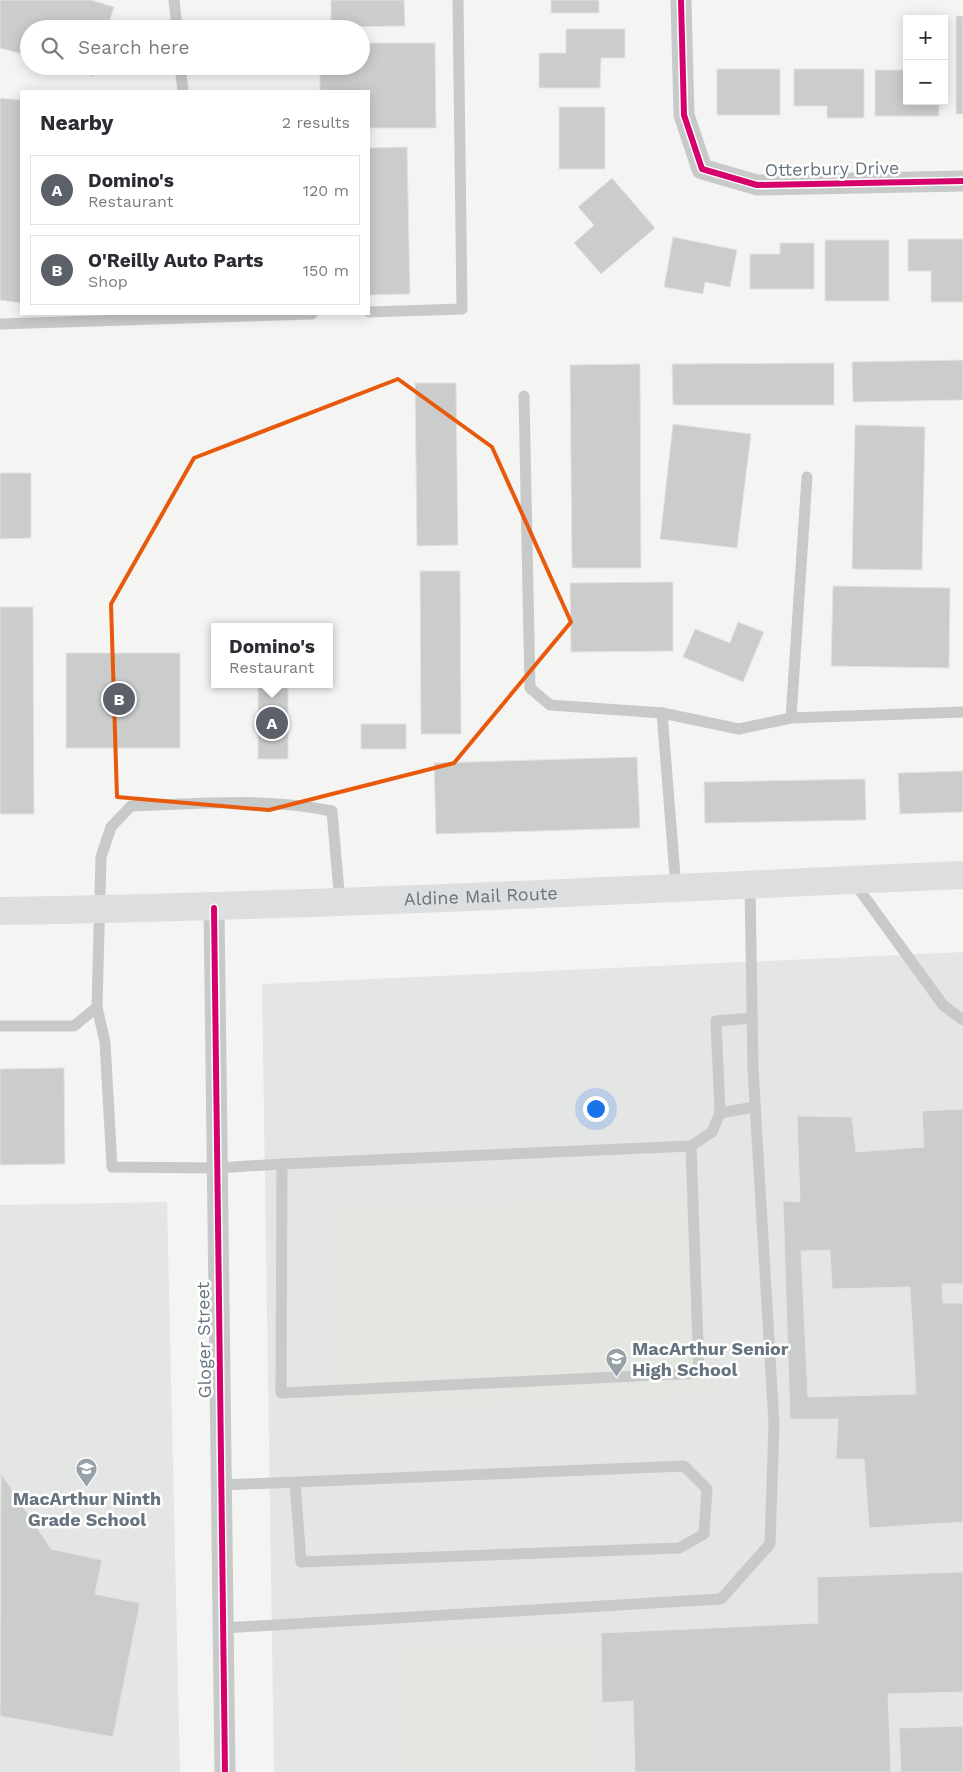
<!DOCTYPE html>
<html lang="en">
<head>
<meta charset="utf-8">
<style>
  body { margin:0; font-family:"Work Sans",sans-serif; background:#f7f7f7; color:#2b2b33 }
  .controls { position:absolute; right:15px; top:15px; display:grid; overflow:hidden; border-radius:0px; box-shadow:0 2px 12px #0003 }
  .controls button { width:45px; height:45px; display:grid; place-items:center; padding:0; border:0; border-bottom:1px solid #e1e1e2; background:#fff; color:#2b2b33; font:25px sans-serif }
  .you { position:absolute; left:595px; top:1108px; width:18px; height:18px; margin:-12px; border:4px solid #fff; border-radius:50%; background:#1a73e8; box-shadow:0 0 0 8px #1a73e833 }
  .badge { display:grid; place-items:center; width:32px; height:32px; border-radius:50%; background:#5c6068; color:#fff; font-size:16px; font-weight:700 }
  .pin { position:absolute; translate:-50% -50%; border:2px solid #fff; box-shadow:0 1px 5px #0006 }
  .popup { position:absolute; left:211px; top:623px; width:122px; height:65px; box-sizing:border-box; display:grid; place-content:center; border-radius:0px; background:#fff; filter:drop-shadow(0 1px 4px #0005); font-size:16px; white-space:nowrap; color:#7c7c81 }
  .popup b { font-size:19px; color:#2b2b33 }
  .popup::after { content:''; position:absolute; left:50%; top:100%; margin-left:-10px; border:10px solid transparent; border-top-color:#fff }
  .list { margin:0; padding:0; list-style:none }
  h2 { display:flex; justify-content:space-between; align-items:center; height:65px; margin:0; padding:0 20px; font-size:21px }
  h2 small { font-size:16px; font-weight:400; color:#7c7c81 }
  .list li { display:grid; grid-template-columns:32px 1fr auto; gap:15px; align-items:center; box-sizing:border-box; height:70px; margin:0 10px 10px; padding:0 10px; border:1px solid #e1e1e2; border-radius:0px }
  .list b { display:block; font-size:19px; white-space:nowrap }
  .list p { margin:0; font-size:16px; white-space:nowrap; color:#7c7c81 }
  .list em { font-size:16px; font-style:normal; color:#7c7c81 }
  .icon { flex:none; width:28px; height:28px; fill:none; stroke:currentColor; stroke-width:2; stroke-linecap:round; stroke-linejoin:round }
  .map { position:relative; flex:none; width:963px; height:1772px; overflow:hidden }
  .search { position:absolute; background:#fff; box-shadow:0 2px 12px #0003; left:20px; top:20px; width:350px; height:55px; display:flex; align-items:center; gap:12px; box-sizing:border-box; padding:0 18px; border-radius:28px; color:#7c7c81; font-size:19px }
  .panel { position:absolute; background:#fff; box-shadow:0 2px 12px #0003; left:20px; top:90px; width:350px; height:225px; border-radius:0px }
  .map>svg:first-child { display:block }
</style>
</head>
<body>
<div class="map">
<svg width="963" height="1772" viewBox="0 0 963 1772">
  <rect width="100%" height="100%" fill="#f4f4f3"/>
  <!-- built -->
  <g fill="#e4e5e5">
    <path d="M 963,952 L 963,1772 L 274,1772 L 262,984 Z"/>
    <path d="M 167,1202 L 180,1772 L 0,1772 L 0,1205 Z"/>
  </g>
  <!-- green -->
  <g fill="#e4e6e1">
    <path d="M 706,1195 L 715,1395 L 338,1412 L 329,1211 Z"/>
    <path d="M 590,1643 L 596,1772 L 406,1772 L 400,1651 Z"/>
  </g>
  <!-- building -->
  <g fill="#cbcccc" stroke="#e3e3e2" fill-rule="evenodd">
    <path d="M 0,0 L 91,0 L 114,7 L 107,29 L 29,29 L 29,56 L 0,48 Z"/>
    <path d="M 331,0 L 404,0 L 405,26 L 331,27 Z"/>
    <rect x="551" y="0" width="48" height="13"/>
    <rect x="956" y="16" width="7" height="98"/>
    <path d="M 566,29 L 625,29 L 625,58 L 601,58 L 600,88 L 539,88 L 539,53 L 566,53 Z"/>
    <path d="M 361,43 L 435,43 L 436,128 L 369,128 L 369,91 L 320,91 L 320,66 L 361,66 Z"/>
    <path d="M 61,66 L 96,66 L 93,76 Z"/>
    <rect x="717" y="69" width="63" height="46"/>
    <path d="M 794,69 L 864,69 L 864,118 L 827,118 L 827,106 L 794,106 Z"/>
    <path d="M 875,70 L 907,70 L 907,101 L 939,101 L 939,116 L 875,116 Z"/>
    <path d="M 0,98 L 21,100 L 21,303 L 0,300 Z"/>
    <rect x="559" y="107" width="46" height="62"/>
    <path d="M 407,147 L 410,294 L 369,295 L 369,148 Z"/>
    <path d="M 612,178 L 655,228 L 601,274 L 574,243 L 594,225 L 578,207 Z"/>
    <path d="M 673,237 L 737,250 L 730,287 L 705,282 L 703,294 L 664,287 Z"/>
    <path d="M 908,239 L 963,239 L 963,302 L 931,302 L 931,271 L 908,271 Z"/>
    <rect x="825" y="240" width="64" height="61"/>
    <path d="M 780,243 L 814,243 L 814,289 L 750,289 L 750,254 L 780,254 Z"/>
    <path d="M 963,360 L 963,400 L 853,402 L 852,362 Z"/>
    <path d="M 834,363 L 834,405 L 673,405 L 672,364 Z"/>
    <path d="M 640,364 L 641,568 L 572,568 L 570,365 Z"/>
    <path d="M 415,383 L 456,383 L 458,545 L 417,546 Z"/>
    <path d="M 673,424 L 751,434 L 737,548 L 660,539 Z"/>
    <path d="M 855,425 L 925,427 L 922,570 L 852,569 Z"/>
    <path d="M 0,473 L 31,473 L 31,538 L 0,539 Z"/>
    <path d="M 420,571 L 460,571 L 461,734 L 421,734 Z"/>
    <path d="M 673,582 L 673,651 L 571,652 L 570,583 Z"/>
    <path d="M 833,586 L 950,588 L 949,668 L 831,666 Z"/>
    <path d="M 0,607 L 33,607 L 34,814 L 0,814 Z"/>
    <path d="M 738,622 L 764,632 L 743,682 L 683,657 L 695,629 L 730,643 Z"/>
    <rect x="66" y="653" width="114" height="95"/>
    <rect x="258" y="684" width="30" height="75"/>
    <rect x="361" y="724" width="45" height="25"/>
    <path d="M 637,757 L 640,828 L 436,834 L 434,763 Z"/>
    <path d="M 963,771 L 963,812 L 900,814 L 898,773 Z"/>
    <path d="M 865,779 L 866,820 L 705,823 L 704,782 Z"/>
    <path d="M 64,1068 L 65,1164 L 0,1165 L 0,1069 Z"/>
    <path d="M 963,1109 L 963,1284 L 942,1284 L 943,1303 L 963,1303 L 963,1522 L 869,1528 L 864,1459 L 836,1459 L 838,1419 L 790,1419 L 783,1201 L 800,1202 L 797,1116 L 852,1117 L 856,1152 L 924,1147 L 922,1111 ZM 830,1250 L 832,1289 L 910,1287 L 916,1394 L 808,1397 L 801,1251 Z"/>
    <path d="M 1,1473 L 51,1549 L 102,1560 L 95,1594 L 140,1603 L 113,1737 L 0,1716 Z"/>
    <path d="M 963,1572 L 963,1692 L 888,1694 L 891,1772 L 635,1772 L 633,1701 L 602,1703 L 601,1633 L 818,1623 L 817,1577 Z"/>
    <path d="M 963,1726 L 963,1772 L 901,1772 L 899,1728 Z"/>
  </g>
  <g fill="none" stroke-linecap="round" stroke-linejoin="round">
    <!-- service -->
    <g stroke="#c8caca" stroke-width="11">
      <path d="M 174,0 L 177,29"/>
      <path d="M 180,66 L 183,91"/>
      <path d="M 369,312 L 462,309 L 458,0"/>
      <path d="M 0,324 L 312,314"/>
      <path d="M 524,396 L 530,688 L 550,705 L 662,713 L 676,888"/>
      <path d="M 662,713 L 739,729 L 791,718 L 807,477"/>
      <path d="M 791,718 L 963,712"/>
      <path d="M 853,881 L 943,1005 L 963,1020"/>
      <path d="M 97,1007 L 105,1042 L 112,1167 L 217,1168 L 282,1164 L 691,1146 L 699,1373 L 281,1393 L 282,1164"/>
      <path d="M 0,1026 L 74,1026 L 97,1007 L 101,857 L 111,827 L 131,806 C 197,804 267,797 332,811 L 340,903"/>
      <path d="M 720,1113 L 716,1021 L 752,1018"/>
      <path d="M 691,1146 L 712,1132 L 720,1113 L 755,1107"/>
      <path d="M 221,1485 L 684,1466 L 707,1489 L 704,1534 L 679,1548 L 301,1562 L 295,1483"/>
      <path d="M 223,1628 L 721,1599 L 770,1544 L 774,1424 L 753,1069 L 750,884"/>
    </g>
    <!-- minor -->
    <g stroke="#c8caca" stroke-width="21">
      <path d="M 681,0 L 684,115 L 702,169 L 757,185 L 963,181"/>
      <path d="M 214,908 L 225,1772"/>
    </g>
    <!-- secondary -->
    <path stroke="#dddedf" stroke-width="28" id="s1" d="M 0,911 C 321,906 642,889 963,875"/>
    <defs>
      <g id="cycleway">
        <path d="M 681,0 L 684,115 L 702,169 L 757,185 L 963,181"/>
        <path d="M 214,908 L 225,1772"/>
      </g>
    </defs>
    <!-- cycleway casing -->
    <use href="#cycleway" stroke="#fff" stroke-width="9"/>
    <!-- cycleway -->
    <use href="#cycleway" stroke="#d6006c" stroke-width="6"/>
  </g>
  <!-- marked area -->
  <path fill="none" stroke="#e8590c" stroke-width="4" stroke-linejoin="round" d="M 398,379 L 492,447 L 571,622 L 454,763 L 269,810 L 117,797 L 111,604 L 194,458 Z"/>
  <!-- icons -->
  <defs>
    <symbol id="school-pin" viewBox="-11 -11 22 30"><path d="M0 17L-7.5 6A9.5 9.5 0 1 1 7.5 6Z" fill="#98a1a8" stroke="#fff"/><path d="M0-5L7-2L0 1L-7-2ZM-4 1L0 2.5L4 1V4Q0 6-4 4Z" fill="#fff"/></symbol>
  </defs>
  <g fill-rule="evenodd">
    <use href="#school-pin" x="604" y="1346" width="25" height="34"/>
    <use href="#school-pin" x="74" y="1456" width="25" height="34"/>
  </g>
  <g text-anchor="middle" stroke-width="5" stroke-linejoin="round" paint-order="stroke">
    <!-- street labels -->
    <g font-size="18" fill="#67747f" stroke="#fff">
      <text transform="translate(832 169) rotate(-1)" y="6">Otterbury Drive</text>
      <text dy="6" stroke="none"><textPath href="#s1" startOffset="481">Aldine Mail Route</textPath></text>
      <text transform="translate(204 1340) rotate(-91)" y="6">Gloger Street</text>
    </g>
    <!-- poi labels -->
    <g font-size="18" font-weight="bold" fill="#67747f" stroke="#fff" text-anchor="start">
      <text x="632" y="1355">MacArthur Senior<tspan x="632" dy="21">High School</tspan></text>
      <text x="87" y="1505" text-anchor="middle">MacArthur Ninth<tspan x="87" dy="21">Grade School</tspan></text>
    </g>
  </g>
</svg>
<div class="controls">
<button>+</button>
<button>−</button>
</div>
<div class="you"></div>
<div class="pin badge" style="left:272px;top:723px">A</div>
<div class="popup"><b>Domino's</b>Restaurant</div>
<div class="pin badge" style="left:119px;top:699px">B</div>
<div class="search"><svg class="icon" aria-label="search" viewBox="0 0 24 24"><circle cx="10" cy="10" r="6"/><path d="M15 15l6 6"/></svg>Search here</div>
<section class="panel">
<h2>Nearby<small>2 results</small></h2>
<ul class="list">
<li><span class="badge">A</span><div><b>Domino's</b><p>Restaurant</p></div><em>120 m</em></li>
<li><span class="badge">B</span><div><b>O'Reilly Auto Parts</b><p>Shop</p></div><em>150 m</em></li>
</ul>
</section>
</div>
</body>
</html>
